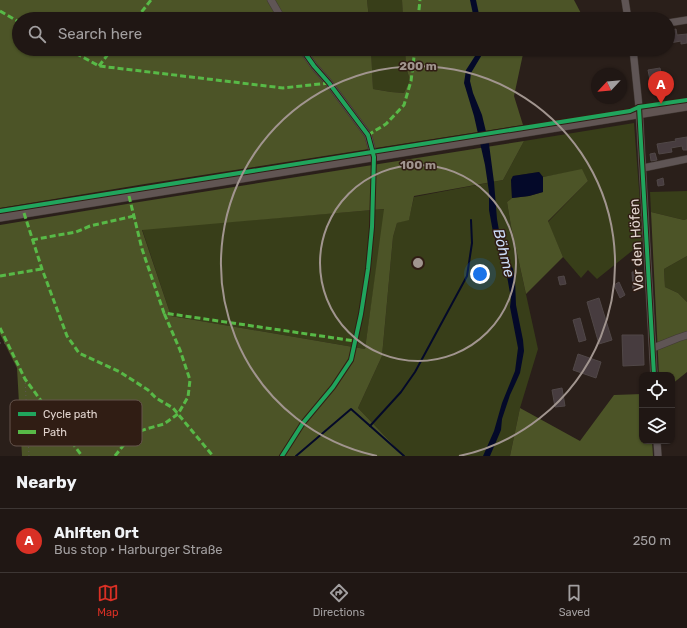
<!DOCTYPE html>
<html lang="en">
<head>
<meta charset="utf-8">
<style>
  body { margin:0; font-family:Rubik,sans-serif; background:#2d2422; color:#f1f3f6 }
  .controls { position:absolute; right:12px; bottom:12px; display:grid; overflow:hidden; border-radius:8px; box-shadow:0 1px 3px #0004 }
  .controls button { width:36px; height:36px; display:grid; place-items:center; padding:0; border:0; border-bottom:1px solid #3d3634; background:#201714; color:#f1f3f6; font:20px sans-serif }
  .compass { position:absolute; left:591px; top:68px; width:36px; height:36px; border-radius:50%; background:#201714; box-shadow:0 1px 3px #0004; rotate:244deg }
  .you { position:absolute; left:480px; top:274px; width:14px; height:14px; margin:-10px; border:3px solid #fff; border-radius:50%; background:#1a73e8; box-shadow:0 0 0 6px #1a73e833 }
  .badge { display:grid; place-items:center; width:26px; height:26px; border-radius:50%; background:#d93025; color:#fff; font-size:13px; font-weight:700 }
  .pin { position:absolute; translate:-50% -33px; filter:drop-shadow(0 1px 2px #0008) }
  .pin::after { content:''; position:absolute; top:21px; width:14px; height:12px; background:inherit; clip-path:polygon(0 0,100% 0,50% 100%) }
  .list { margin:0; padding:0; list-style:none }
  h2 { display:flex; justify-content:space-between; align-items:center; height:52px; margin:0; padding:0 16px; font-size:17px }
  h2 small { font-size:13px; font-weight:400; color:#a29fa0 }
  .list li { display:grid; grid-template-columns:26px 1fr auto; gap:12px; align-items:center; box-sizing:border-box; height:64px; padding:0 16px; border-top:1px solid #3d3634 }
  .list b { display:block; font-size:15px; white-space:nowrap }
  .list p { margin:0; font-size:13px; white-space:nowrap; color:#a29fa0 }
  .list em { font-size:13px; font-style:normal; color:#a29fa0 }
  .icon { flex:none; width:22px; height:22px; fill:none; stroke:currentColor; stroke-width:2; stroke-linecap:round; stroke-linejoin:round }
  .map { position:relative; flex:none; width:687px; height:456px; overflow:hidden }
  .search { position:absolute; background:#201714; box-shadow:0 1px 3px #0004; left:12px; right:12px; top:12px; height:44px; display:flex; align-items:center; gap:10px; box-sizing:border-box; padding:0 14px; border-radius:22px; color:#a29fa0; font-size:15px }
  .sheet { height:116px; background:#201714 }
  nav { display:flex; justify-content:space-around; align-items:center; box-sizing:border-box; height:56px; border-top:1px solid #3d3634; background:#201714; font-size:11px; color:#a29fa0 }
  nav a { display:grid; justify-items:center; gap:2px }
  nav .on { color:#d93025 }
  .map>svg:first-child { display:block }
</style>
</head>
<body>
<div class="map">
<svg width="687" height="456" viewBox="0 0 687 456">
  <rect width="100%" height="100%" fill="#2a1f1a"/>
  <!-- green -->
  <g fill="#383e19">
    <path d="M 367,0 L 402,0 L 403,19 L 369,19 Z"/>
    <path d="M 371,49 L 405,49 L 406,67 L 410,80 L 404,93 L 391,92 L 373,89 Z"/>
    <path d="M 634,123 L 643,242 L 597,279 L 588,270 L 581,278 L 563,257 L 548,222 L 588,181 L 582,170 L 543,177 L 539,172 L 513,176 L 511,180 L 512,198 L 507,202 L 511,226 L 538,349 L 520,408 L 510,456 L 404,456 L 358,408 L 382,356 L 393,237 L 397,223 L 409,219 L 414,197 L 503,180 L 524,141 Z"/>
    <path d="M 687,191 L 687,219 L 684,220 L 651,212 L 650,192 Z"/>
    <path d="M 385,209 L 365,349 L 171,316 L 142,229 Z"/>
    <path d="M 687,256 L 687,302 L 678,293 L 665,287 L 664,269 Z"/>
  </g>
  <!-- forest -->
  <g fill="#4c5427" fill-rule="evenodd">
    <path d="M 0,0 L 367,0 L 369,19 L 19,19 L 19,49 L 371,49 L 373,89 L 391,92 L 404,93 L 410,80 L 406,67 L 405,49 L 544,49 L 523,54 L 514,96 L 523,125 L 145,184 L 0,208 Z"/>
    <path d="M 402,0 L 574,0 L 584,19 L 403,19 Z"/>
    <path d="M 524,141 L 503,180 L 414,196 L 409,220 L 397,223 L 393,237 L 382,356 L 358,408 L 404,456 L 22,456 L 17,368 L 0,334 L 0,225 L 139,202 ZM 384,209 L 365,349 L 171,316 L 142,230 Z"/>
    <path d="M 582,169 L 588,181 L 548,221 L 563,257 L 526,294 L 511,226 L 507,202 L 512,198 L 529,196 L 543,192 L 543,177 Z"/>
    <path d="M 651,212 L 684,220 L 687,219 L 687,256 L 664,269 L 665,287 L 678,293 L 687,302 L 687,372 L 672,384 L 672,375 L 659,375 Z"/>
    <path d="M 642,394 L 642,441 L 652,441 L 653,456 L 510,456 L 520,408 L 580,441 L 614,395 Z"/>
  </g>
  <!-- water -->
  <g fill="#040929">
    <path d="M 470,0 L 476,0 L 480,19 L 474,19 Z"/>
    <path d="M 477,49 L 483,49 L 483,53 L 471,73 L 470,81 L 473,93 L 482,115 L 489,144 L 494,182 L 497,219 L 500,236 L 507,256 L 513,269 L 515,279 L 516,305 L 523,340 L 524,351 L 520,373 L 516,382 L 510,395 L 502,419 L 501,430 L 490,456 L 483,456 L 494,431 L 502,403 L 515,371 L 518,348 L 510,307 L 511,299 L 507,276 L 493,232 L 489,210 L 489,192 L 485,165 L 474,116 L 464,83 L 466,70 L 475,56 Z"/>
    <path d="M 539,172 L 543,177 L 543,192 L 529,196 L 512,198 L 511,180 L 513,176 Z"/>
  </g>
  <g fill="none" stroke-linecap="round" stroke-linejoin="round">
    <!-- stream -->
    <g stroke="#040929" stroke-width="2">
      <path d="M 370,426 L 401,392 L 415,372 L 467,276 L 472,243 L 471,220"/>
      <path d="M 296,456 L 351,409 L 404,456"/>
    </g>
  </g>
  <!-- building -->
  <g fill="#473c3f" stroke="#504747">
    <path d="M 676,29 L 677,35 L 687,34 L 687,43 L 681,44 L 681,41 L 670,43 L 668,31 Z"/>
    <path d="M 660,68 L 662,77 L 650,80 L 648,70 Z"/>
    <path d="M 687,137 L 687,150 L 683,150 L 682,146 L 671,148 L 672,152 L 659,154 L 657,144 L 676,141 L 675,139 Z"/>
    <path d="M 655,153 L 657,160 L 651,161 L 650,154 Z"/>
    <path d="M 663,178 L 664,185 L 658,186 L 657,180 Z"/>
    <path d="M 642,271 L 643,288 L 633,289 L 632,272 Z"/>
    <path d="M 564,276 L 566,284 L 560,285 L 558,277 Z"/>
    <path d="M 619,282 L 625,295 L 620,298 L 614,285 Z"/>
    <path d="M 599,298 L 612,340 L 599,344 L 587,302 Z"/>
    <path d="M 580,318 L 586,340 L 579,342 L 573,320 Z"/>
    <path d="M 622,335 L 643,335 L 644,365 L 623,366 Z"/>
    <path d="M 578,354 L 601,362 L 596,378 L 573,370 Z"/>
    <path d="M 562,388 L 565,406 L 555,407 L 552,390 Z"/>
  </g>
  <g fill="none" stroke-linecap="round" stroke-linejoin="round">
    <defs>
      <g id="minor">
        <path d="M 271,0 L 282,19"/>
        <path d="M 625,0 L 628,19"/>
        <path d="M 668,23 L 687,20"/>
        <path d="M 302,49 L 314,66 L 329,83 L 368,135 L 374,157"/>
        <path d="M 633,49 L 639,107 L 654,375"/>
        <path d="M 643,168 L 687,159"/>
        <path d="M 653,348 L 678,338 L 687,335"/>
        <path d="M 657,441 L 658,456"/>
      </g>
      <path id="major" d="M 0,217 L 687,106"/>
    </defs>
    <!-- minor casing -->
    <use href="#minor" stroke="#423935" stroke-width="8"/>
    <!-- major casing -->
    <use href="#major" stroke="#423935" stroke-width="10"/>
    <!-- path -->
    <g stroke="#5d5553" stroke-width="1" stroke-dasharray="1 3" stroke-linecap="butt">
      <path d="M 0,343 L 7,343"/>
      <path d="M 25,379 L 29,456"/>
    </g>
    <!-- minor -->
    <use href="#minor" stroke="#5f5555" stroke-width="7"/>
    <!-- major -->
    <use href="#major" stroke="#615553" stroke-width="9"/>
    <!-- quiet -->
    <g stroke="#58b947" stroke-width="3" stroke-dasharray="6 3" stroke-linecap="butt">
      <path d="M 0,11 L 19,22"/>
      <path d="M 136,19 L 151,0"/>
      <path d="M 418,19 L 420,0"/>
      <path d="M 68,49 L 99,66 L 283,88 L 329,83"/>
      <path d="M 99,66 L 112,49"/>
      <path d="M 368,135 L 386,124 L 404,105 L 411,81 L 415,49"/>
      <path d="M 129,196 L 142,249 L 164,313 L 355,341"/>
      <path d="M 24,213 L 42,269 L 67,336 L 79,353 L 120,372 L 148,390 L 156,398 L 173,408 L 213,456"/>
      <path d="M 32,240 L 58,235 L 76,232 L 90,226 L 134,216"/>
      <path d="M 0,276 L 42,269"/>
      <path d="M 0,328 L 25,379 L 82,456"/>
      <path d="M 115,456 L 126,442 L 135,433 L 146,429 L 164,424 L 178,414 L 188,397 L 190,380 L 180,350 L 164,313"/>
    </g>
    <defs>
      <g id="cycleway">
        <path d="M 639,107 L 654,375"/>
        <path d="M 0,211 L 630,111 L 639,107 L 687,100"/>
        <path d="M 282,456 L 303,423 L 333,387 L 351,360 L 361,314 L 368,269 L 372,227 L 374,157 L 368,135 L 329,83 L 314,66 L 302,49"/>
      </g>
    </defs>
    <!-- cycleway casing -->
    <use href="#cycleway" stroke="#301d14" stroke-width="6"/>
    <!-- cycleway -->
    <use href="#cycleway" stroke="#20a55d" stroke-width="4"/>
  </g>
  <!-- distance rings -->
  <g fill="none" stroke="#a1958f" stroke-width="2">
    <circle cx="418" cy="263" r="98"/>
    <path d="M377 456A197 197 0 1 1 459 456"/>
  </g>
  <g text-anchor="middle" stroke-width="3" stroke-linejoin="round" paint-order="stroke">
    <!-- street labels -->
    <g font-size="14" fill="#e1d4ce" stroke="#301d14">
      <text transform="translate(636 245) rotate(-93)" y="5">Vor den Höfen</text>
    </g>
    <!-- water labels -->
    <g font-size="15" font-style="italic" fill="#cbdcf7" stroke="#301d14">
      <text transform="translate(504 253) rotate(76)" y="5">Böhme</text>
    </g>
  </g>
  <!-- legend -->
  <rect x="10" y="400" width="132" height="46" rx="6" fill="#301d14" stroke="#65544c" stroke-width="1"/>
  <rect x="18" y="412" width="18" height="4" fill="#20a55d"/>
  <rect x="18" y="430" width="18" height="4" fill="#58b947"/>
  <g font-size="11" fill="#e1d4ce">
    <text x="43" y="418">Cycle path</text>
    <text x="43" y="436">Path</text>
  </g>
  <circle cx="418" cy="263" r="6" fill="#a1958f" stroke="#301d14" stroke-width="2"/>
  <g font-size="12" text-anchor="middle" font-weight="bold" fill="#a1958f" stroke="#301d14" stroke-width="3" stroke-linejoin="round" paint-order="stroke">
    <text x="418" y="70">200 m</text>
    <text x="418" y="169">100 m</text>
  </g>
</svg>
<div class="controls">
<button><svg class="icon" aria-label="locate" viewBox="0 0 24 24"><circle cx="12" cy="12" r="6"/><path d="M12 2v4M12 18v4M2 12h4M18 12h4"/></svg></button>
<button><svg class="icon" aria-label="layers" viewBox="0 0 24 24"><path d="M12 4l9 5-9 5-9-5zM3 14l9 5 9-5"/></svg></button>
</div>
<svg class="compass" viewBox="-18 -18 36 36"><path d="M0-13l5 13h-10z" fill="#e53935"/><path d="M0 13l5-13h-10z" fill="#a29fa0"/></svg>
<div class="you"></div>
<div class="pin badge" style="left:661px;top:104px">A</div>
<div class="search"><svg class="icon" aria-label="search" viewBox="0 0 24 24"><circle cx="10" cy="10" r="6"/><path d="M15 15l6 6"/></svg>Search here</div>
</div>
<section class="sheet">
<h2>Nearby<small></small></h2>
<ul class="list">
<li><span class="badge">A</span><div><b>Ahlften Ort</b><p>Bus stop · Harburger Straße</p></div><em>250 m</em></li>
</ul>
</section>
<nav>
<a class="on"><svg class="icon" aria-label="map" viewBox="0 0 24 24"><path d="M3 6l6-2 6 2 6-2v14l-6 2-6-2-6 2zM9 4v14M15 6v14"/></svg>Map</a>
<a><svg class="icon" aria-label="directions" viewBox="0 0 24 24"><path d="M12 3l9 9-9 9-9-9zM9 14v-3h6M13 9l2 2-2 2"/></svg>Directions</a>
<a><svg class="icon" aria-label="saved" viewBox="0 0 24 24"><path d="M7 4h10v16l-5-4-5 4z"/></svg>Saved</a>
</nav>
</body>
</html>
